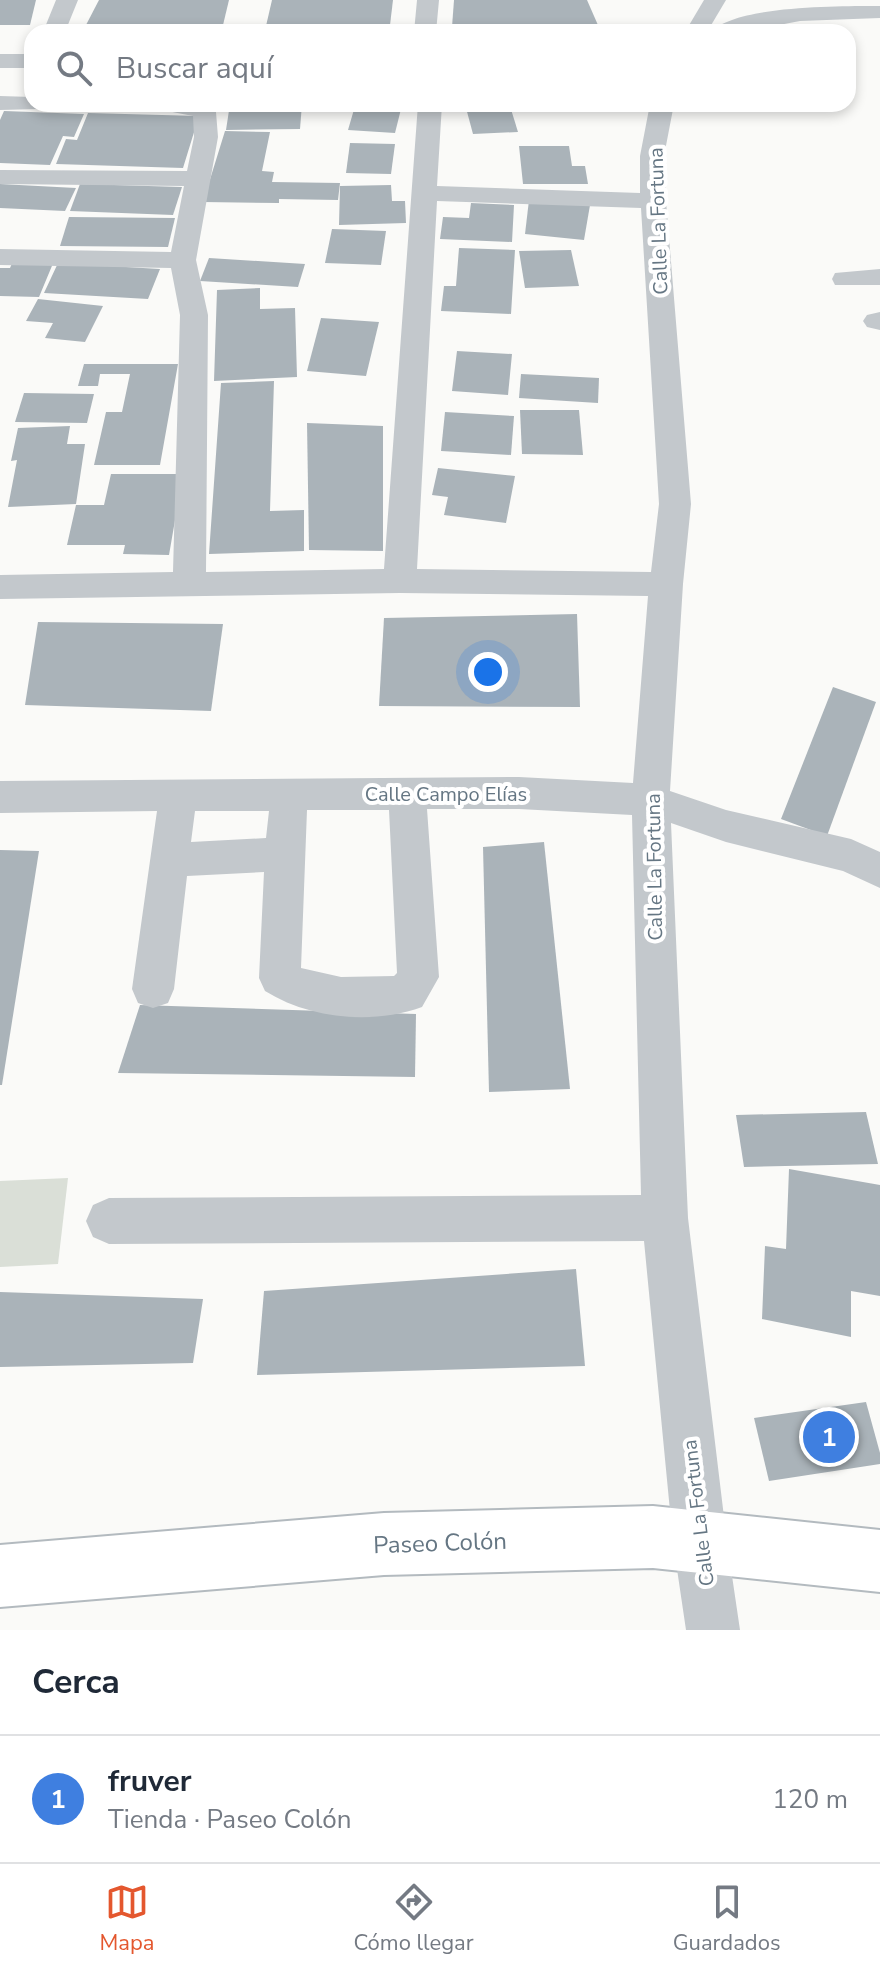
<!DOCTYPE html>
<html lang="es">
<head>
<meta charset="utf-8">
<style>
  body { margin:0; font-family:"Nunito Sans",sans-serif; background:#f6f6f7; color:#1f2937 }
  .you { position:absolute; left:488px; top:672px; width:28px; height:28px; margin:-20px; border:6px solid #fff; border-radius:50%; background:#1a73e8; box-shadow:0 0 0 12px #1a73e833 }
  .badge { display:grid; place-items:center; width:52px; height:52px; border-radius:50%; background:#e4572e; color:#fff; font-size:26px; font-weight:700 }
  .pin { position:absolute; translate:-50% -50%; border:4px solid #fff; box-shadow:0 2px 8px #0006 }
  .list { margin:0; padding:0; list-style:none }
  h2 { display:flex; justify-content:space-between; align-items:center; height:104px; margin:0; padding:0 32px; font-size:34px }
  h2 small { font-size:26px; font-weight:400; color:#747a83 }
  .list li { display:grid; grid-template-columns:52px 1fr auto; gap:24px; align-items:center; box-sizing:border-box; height:128px; padding:0 32px; border-top:2px solid #e0e1e3 }
  .list b { display:block; font-size:30px; white-space:nowrap }
  .list p { margin:0; font-size:26px; white-space:nowrap; color:#747a83 }
  .list em { font-size:26px; font-style:normal; color:#747a83 }
  .icon { flex:none; width:44px; height:44px; fill:none; stroke:currentColor; stroke-width:2; stroke-linecap:round; stroke-linejoin:round }
  .map { position:relative; flex:none; width:880px; height:1630px; overflow:hidden }
  .search { position:absolute; background:#fff; box-shadow:0 4px 12px #0003; left:24px; right:24px; top:24px; height:88px; display:flex; align-items:center; gap:20px; box-sizing:border-box; padding:0 28px; border-radius:24px; color:#747a83; font-size:30px }
  .sheet { height:232px; background:#fff }
  nav { display:flex; justify-content:space-around; align-items:center; box-sizing:border-box; height:112px; border-top:2px solid #e0e1e3; background:#fff; font-size:22px; color:#747a83 }
  nav a { display:grid; justify-items:center; gap:4px }
  nav .on { color:#e4572e }
  .map>svg:first-child { display:block }
</style>
</head>
<body>
<div class="map">
<svg width="880" height="1630" viewBox="0 0 880 1630">
  <rect width="100%" height="100%" fill="#fafaf8"/>
  <!-- green -->
  <path fill="#dadfd7" d="M 68,1178 L 58,1264 L 0,1267 L 0,1181 Z"/>
  <!-- building -->
  <g fill="#aab3b9">
    <path d="M 0,0 L 36,0 L 30,25 L 0,25 Z"/>
    <path d="M 99,0 L 229,0 L 223,25 L 86,25 Z"/>
    <path d="M 272,0 L 393,0 L 390,25 L 266,26 Z"/>
    <path d="M 454,0 L 587,0 L 601,32 L 452,27 Z"/>
    <path d="M 230,104 L 302,104 L 300,129 L 226,130 Z"/>
    <path d="M 355,106 L 401,109 L 395,133 L 348,130 Z"/>
    <path d="M 510,106 L 518,132 L 473,134 L 466,108 Z"/>
    <path d="M 4,111 L 84,114 L 74,137 L 63,136 L 50,165 L 0,163 L 0,120 Z"/>
    <path d="M 88,113 L 199,116 L 183,168 L 56,164 L 66,139 L 77,140 Z"/>
    <path d="M 225,131 L 270,132 L 262,171 L 274,172 L 272,182 L 340,183 L 338,200 L 279,199 L 279,203 L 203,202 Z"/>
    <path d="M 350,143 L 395,144 L 391,174 L 346,173 Z"/>
    <path d="M 519,146 L 569,146 L 572,166 L 585,166 L 588,184 L 523,184 Z"/>
    <path d="M 0,184 L 76,188 L 65,211 L 0,208 Z"/>
    <path d="M 80,184 L 182,187 L 173,215 L 70,211 Z"/>
    <path d="M 391,185 L 392,201 L 405,201 L 406,223 L 339,225 L 340,186 Z"/>
    <path d="M 529,200 L 590,205 L 584,240 L 525,234 Z"/>
    <path d="M 471,203 L 514,205 L 512,242 L 440,239 L 443,217 L 469,218 Z"/>
    <path d="M 69,217 L 175,218 L 168,247 L 60,246 Z"/>
    <path d="M 332,229 L 386,231 L 381,265 L 325,263 Z"/>
    <path d="M 459,248 L 515,250 L 511,314 L 441,311 L 444,286 L 456,286 Z"/>
    <path d="M 571,250 L 579,286 L 525,288 L 519,251 Z"/>
    <path d="M 209,258 L 305,264 L 298,287 L 200,281 Z"/>
    <path d="M 14,259 L 54,261 L 39,297 L 0,296 L 0,268 L 10,268 Z"/>
    <path d="M 58,263 L 160,269 L 148,299 L 44,293 Z"/>
    <path d="M 260,288 L 260,309 L 295,308 L 297,377 L 214,381 L 217,290 Z"/>
    <path d="M 38,299 L 103,306 L 85,342 L 45,338 L 53,323 L 26,321 Z"/>
    <path d="M 321,318 L 379,322 L 366,376 L 307,371 Z"/>
    <path d="M 457,351 L 512,354 L 508,395 L 452,391 Z"/>
    <path d="M 84,364 L 178,364 L 160,465 L 94,465 L 106,412 L 122,412 L 130,374 L 100,374 L 98,386 L 78,386 Z"/>
    <path d="M 521,374 L 599,378 L 598,403 L 519,398 Z"/>
    <path d="M 274,381 L 270,511 L 304,510 L 304,551 L 209,554 L 221,383 Z"/>
    <path d="M 24,393 L 94,394 L 87,423 L 15,422 Z"/>
    <path d="M 520,410 L 579,410 L 583,455 L 522,454 Z"/>
    <path d="M 445,412 L 514,416 L 511,455 L 441,451 Z"/>
    <path d="M 307,423 L 383,426 L 383,551 L 309,550 Z"/>
    <path d="M 70,426 L 67,444 L 85,444 L 76,504 L 8,507 L 17,460 L 11,461 L 18,428 Z"/>
    <path d="M 438,468 L 515,476 L 506,523 L 444,515 L 448,497 L 432,495 Z"/>
    <path d="M 111,474 L 183,474 L 169,555 L 123,554 L 125,545 L 67,545 L 76,505 L 104,505 Z"/>
    <path d="M 577,614 L 580,707 L 379,706 L 384,618 Z"/>
    <path d="M 38,622 L 223,624 L 211,711 L 25,705 Z"/>
    <path d="M 833,687 L 876,702 L 827,836 L 781,819 Z"/>
    <path d="M 544,842 L 570,1089 L 489,1092 L 483,847 Z"/>
    <path d="M 0,850 L 39,851 L 2,1085 L 0,1085 Z"/>
    <path d="M 140,1005 L 416,1014 L 415,1077 L 118,1073 Z"/>
    <path d="M 866,1112 L 878,1164 L 744,1167 L 736,1115 Z"/>
    <path d="M 789,1169 L 880,1185 L 880,1296 L 851,1291 L 851,1337 L 762,1319 L 765,1246 L 786,1249 Z"/>
    <path d="M 576,1269 L 585,1366 L 257,1375 L 264,1291 Z"/>
    <path d="M 0,1292 L 203,1299 L 193,1363 L 0,1367 Z"/>
    <path d="M 866,1402 L 880,1453 L 880,1464 L 769,1481 L 754,1418 Z"/>
  </g>
  <g fill="none" stroke-linecap="round" stroke-linejoin="round">
    <defs>
      <path id="secondary" d="M 653,1506 L 880,1530 L 880,1592 L 653,1568 L 384,1575 L 0,1607 L 0,1545 L 384,1513 Z"/>
    </defs>
    <!-- secondary casing -->
    <use href="#secondary" stroke="#b3babf" stroke-width="4"/>
    <!-- street -->
    <g fill="#c3c8cc" fill-rule="evenodd">
      <path d="M 56,0 L 78,0 L 65,32 L 43,32 Z"/>
      <path d="M 417,0 L 439,0 L 436,32 L 414,32 Z"/>
      <path d="M 704,0 L 726,0 L 707,32 L 685,32 Z"/>
      <path d="M 880,6 L 880,18 L 800,21 L 743,32 L 712,32 C 734,5 845,6 880,6 Z"/>
      <rect x="0" y="54" width="32" height="14"/>
      <path d="M 0,96 L 32,97 L 32,104 L 44,104 L 40,109 L 0,110 Z"/>
      <path d="M 75,104 L 204,104 L 216,112 L 218,137 L 196,260 L 208,315 L 206,572 L 384,569 L 418,104 L 442,104 L 437,186 L 640,193 L 640,156 L 650,104 L 674,104 L 664,156 L 666,201 L 691,504 L 683,584 L 670,791 L 726,810 L 851,839 L 880,852 L 880,888 L 843,871 L 726,842 L 671,823 L 688,1218 L 727,1542 L 740,1630 L 686,1630 L 673,1542 L 644,1241 L 109,1244 L 93,1237 L 86,1221 L 93,1205 L 109,1198 L 641,1195 L 632,815 L 519,809 L 427,809 L 439,977 L 422,1007 C 372,1025 310,1019 265,991 L 259,978 L 264,872 L 187,876 L 174,989 L 168,1003 L 153,1008 L 138,1003 L 132,989 L 157,811 L 0,813 L 0,781 L 519,777 L 633,783 L 648,596 L 400,593 L 0,599 L 0,575 L 173,572 L 180,315 L 171,268 L 0,265 L 0,249 L 171,252 L 184,186 L 0,184 L 0,170 L 187,171 L 194,137 L 193,116 L 162,110 L 87,111 L 79,109 ZM 437,201 L 641,208 L 659,504 L 651,572 L 417,569 ZM 307,810 L 389,810 L 397,973 L 394,976 L 341,977 L 301,968 ZM 195,811 L 269,811 L 266,838 L 191,842 Z"/>
      <path d="M 880,269 L 880,285 L 835,285 L 832,279 L 835,273 Z"/>
      <path d="M 880,312 L 880,330 L 867,327 L 863,321 L 867,315 Z"/>
    </g>
    <!-- secondary -->
    <use href="#secondary" fill="#fff" fill-rule="evenodd"/>
  </g>
  <g text-anchor="middle" stroke-width="8" stroke-linejoin="round" paint-order="stroke">
    <!-- street labels -->
    <g font-size="20" fill="#657683" stroke="#fff">
      <text transform="translate(658 221) rotate(-92)" y="7">Calle La Fortuna</text>
      <text x="446" y="801">Calle Campo Elías</text>
      <text transform="translate(654 867) rotate(-91)" y="7">Calle La Fortuna</text>
      <text transform="translate(698 1513) rotate(-97)" y="7">Calle La Fortuna</text>
    </g>
    <!-- near-street labels -->
    <g font-size="24" fill="#657683" stroke="#fff">
      <text transform="translate(440 1543) rotate(-2)" y="8">Paseo Colón</text>
    </g>
  </g>
</svg>
<div class="you"></div>
<div class="pin badge" style="left:829px;top:1437px;background:#3f7fe0">1</div>
<div class="search"><svg class="icon" aria-label="search" viewBox="0 0 24 24"><circle cx="10" cy="10" r="6"/><path d="M15 15l6 6"/></svg>Buscar aquí</div>
</div>
<section class="sheet">
<h2>Cerca<small></small></h2>
<ul class="list">
<li><span class="badge" style="background:#3f7fe0">1</span><div><b>fruver</b><p>Tienda · Paseo Colón</p></div><em>120 m</em></li>
</ul>
</section>
<nav>
<a class="on"><svg class="icon" aria-label="map" viewBox="0 0 24 24"><path d="M3 6l6-2 6 2 6-2v14l-6 2-6-2-6 2zM9 4v14M15 6v14"/></svg>Mapa</a>
<a><svg class="icon" aria-label="directions" viewBox="0 0 24 24"><path d="M12 3l9 9-9 9-9-9zM9 14v-3h6M13 9l2 2-2 2"/></svg>Cómo llegar</a>
<a><svg class="icon" aria-label="saved" viewBox="0 0 24 24"><path d="M7 4h10v16l-5-4-5 4z"/></svg>Guardados</a>
</nav>
</body>
</html>
